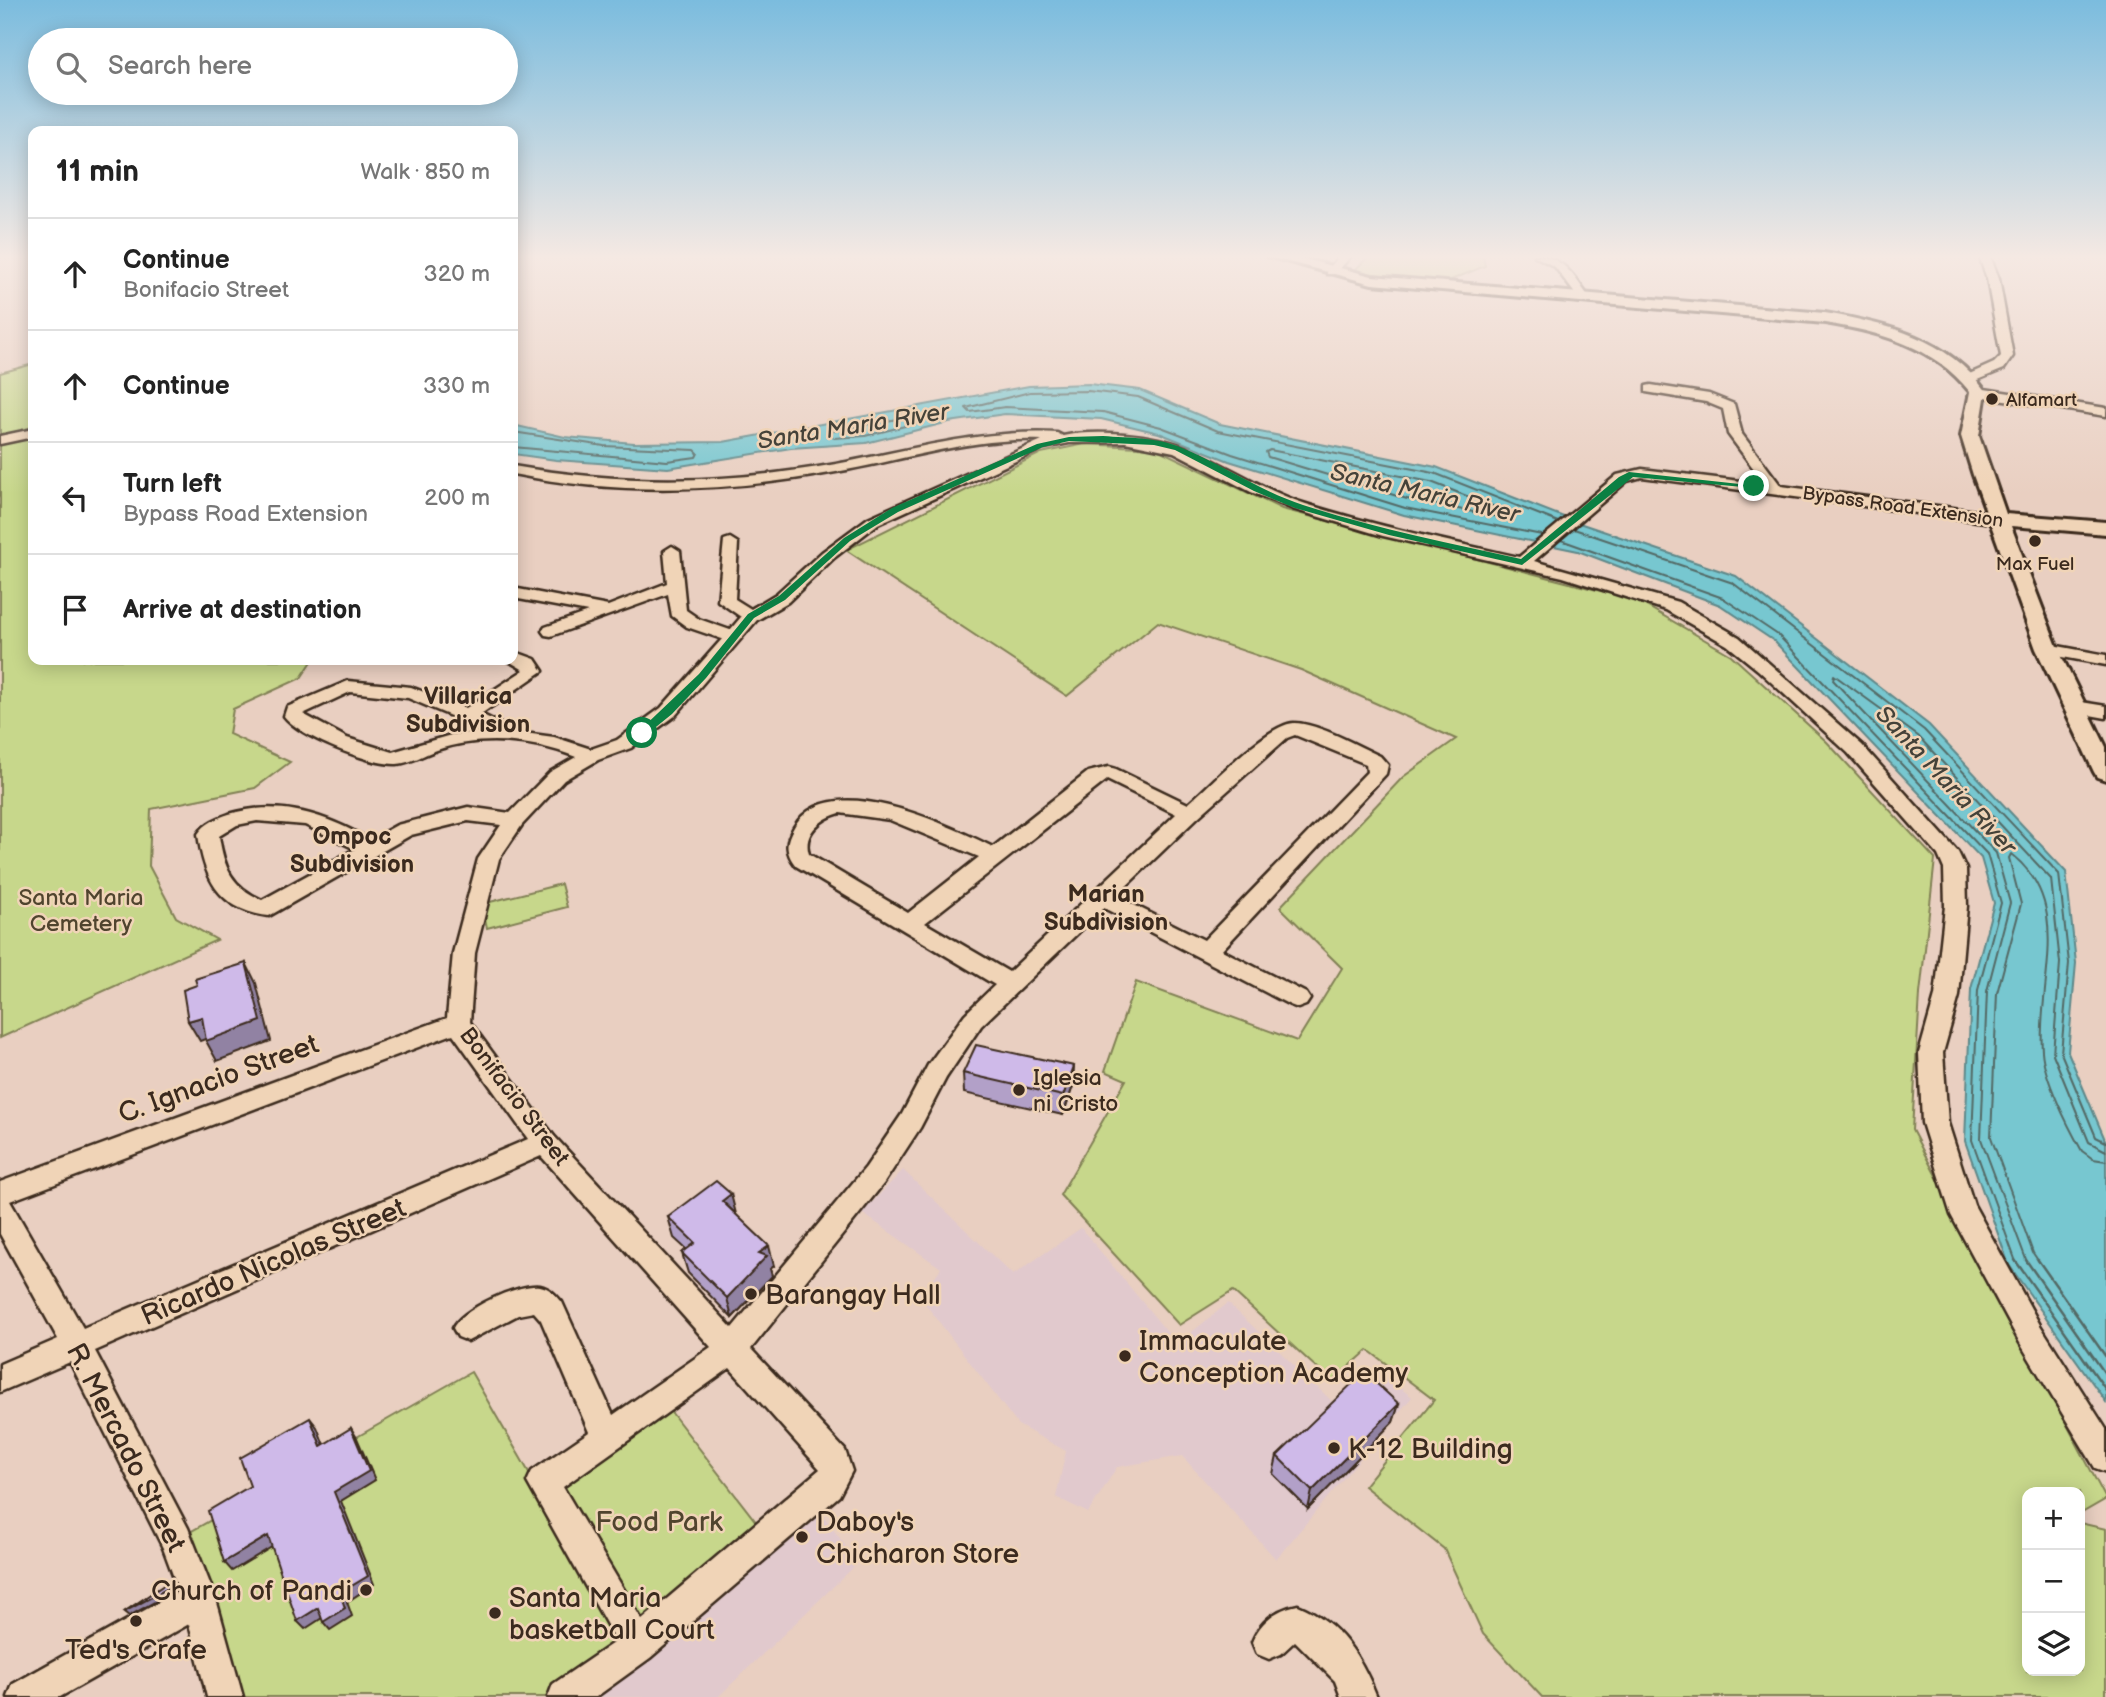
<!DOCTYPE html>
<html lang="en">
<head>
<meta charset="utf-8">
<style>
  body { margin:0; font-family:"Balsamiq Sans",sans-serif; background:#f2f2f2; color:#222 }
  .controls { position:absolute; right:21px; bottom:21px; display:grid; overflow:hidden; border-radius:14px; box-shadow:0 4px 18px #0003 }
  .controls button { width:63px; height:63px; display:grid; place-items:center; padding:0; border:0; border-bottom:2px solid #e0e0e0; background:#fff; color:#222; font:35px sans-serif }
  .stop { position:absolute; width:21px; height:21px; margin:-16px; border:5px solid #0b8043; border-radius:50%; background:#fff }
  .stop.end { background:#0b8043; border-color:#fff; box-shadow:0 2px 7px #0008 }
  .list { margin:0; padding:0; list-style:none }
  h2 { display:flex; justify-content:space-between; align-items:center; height:91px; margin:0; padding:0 28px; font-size:30px }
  h2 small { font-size:23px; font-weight:400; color:#767676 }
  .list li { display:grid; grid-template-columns:46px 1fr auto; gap:21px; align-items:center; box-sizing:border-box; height:112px; padding:0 28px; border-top:2px solid #e0e0e0 }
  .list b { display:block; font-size:26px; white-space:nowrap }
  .list p { margin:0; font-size:23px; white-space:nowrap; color:#767676 }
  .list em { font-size:23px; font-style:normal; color:#767676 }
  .icon { flex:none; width:38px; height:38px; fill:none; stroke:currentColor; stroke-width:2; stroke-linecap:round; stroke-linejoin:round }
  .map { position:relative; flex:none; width:2106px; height:1697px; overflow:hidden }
  .search { position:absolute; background:#fff; box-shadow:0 4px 18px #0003; left:28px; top:28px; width:490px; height:77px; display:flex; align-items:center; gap:18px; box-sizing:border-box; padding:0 24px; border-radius:38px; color:#767676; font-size:26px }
  .panel { position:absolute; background:#fff; box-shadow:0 4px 18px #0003; left:28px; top:126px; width:490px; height:539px; border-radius:14px }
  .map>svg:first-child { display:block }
</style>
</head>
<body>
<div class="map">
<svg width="2106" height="1697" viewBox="0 0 2106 1697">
  <rect width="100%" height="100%" fill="#e9cfc1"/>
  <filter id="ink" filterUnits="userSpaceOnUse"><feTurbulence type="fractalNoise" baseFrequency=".0143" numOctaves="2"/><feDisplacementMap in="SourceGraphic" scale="14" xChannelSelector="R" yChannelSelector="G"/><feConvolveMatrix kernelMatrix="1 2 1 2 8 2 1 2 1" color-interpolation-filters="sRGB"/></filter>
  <g filter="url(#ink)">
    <!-- built -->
    <g fill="#e1c9cd">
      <path d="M 903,1170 L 1013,1275 L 1081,1228 L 1177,1344 L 1228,1303 L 1335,1404 L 1374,1368 L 1412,1397 L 1276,1559 L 1182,1456 L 1117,1467 L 1088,1513 L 1056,1497 L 1066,1451 L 1018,1425 L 920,1297 L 941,1268 L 862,1213 Z"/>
      <path d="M 811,1499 L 858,1563 L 718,1697 L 566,1697 Z"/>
    </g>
    <!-- green -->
    <g fill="#c7d78b" stroke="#818054" stroke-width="2">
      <path d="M 1369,256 L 1483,256 L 1485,266 L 1446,282 L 1353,272 Z"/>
      <path d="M 33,364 L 33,660 L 313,660 L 301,678 L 233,709 L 229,734 L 290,762 L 255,788 L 151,809 L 149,866 L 176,917 L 217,940 L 0,1038 L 0,373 Z"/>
      <path d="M 1085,444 L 1155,448 L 1282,509 L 1636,600 L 1731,655 L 1827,742 L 1935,859 L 1920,994 L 1912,1130 L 2106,1499 L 2080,1514 L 2080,1492 L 2027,1492 L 2027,1671 L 2080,1671 L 2080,1523 L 2106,1529 L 2106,1697 L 1542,1697 L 1483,1634 L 1444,1549 L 1364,1486 L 1434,1400 L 1368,1350 L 1332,1382 L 1233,1291 L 1179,1325 L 1060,1195 L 1126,1080 L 1105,1071 L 1136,982 L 1297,1041 L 1342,968 L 1280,907 L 1403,777 L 1456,739 L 1301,670 L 1158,622 L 1067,696 L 846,550 L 1041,453 Z"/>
      <path d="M 561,884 L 567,907 L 487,928 L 482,904 Z"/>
      <path d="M 471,1372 L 628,1644 L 556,1697 L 232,1697 L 176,1540 Z"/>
      <path d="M 661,1399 L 767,1536 L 640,1635 L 546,1486 Z"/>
    </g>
    <!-- water -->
    <path fill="#77c7d0" stroke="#5f8889" stroke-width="2" d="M 1089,384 L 1140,390 L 1220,424 L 1436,467 L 1579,523 L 1736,576 L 1929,725 L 2066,872 L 2076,963 L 2068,1052 L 2106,1142 L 2106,1402 L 2009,1265 L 1965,1141 L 1971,989 L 1994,903 L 1981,858 L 1774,641 L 1720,605 L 1578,551 L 1404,515 L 1229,461 L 1159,433 L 1101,419 L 1005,414 L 949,422 L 866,443 L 791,448 L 668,468 L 556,460 L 513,454 L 513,425 L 565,437 L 634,443 L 723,442 L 1029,386 Z"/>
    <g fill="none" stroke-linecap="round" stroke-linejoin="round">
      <!-- shore-far1 -->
      <g stroke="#536965" stroke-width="2">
        <path d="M 919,415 L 923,417 L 921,422 L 865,436 L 834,438 L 830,435 L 833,431 Z"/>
        <path d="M 513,432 L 604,446 L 695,450 L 698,453 L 696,457 L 667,461 L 513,447"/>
        <path d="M 1270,450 L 1431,482 L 1505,511 L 1508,515 L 1504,518 L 1407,499 L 1268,457 L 1266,452 Z"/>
        <path d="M 1574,529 L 1733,583 L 1924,730 L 2059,874 L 2069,963 L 2061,1053 L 2096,1137 L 2106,1142"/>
        <path d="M 1542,535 L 1405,508 L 1232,454 L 1161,427 L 1103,412 L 1005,407 L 970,412 L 966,408 L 1030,392 L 1088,391 L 1138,397 L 1218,431 L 1434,473 L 1558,522"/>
        <path d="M 1561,540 L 1723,598 L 1778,635 L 1987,854 L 2001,903 L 1978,990 L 1972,1140 L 2016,1262"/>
        <path d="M 2027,1262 L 1981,1139 L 1987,991 L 2010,903 L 1996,853 L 1833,680 L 1834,675 L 1918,736 L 2051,879 L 2060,963 L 2053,1054 L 2089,1142 L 2106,1151"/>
        <path d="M 2039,1262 L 2033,1253 L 1991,1137 L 1997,993 L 2021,904 L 2009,858 L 2011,854 C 2075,904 2037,983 2042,1051 C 2044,1079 2068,1126 2082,1151 L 2093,1159 L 2106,1161"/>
      </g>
      <!-- shore -->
      <g stroke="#536965" stroke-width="2.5">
        <path d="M 2015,1260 L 2106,1390"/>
        <path d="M 2026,1260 L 2106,1375"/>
        <path d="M 2038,1260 L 2106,1357"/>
      </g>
      <defs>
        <g id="minor">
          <path d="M 1340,256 L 1351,256 L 1335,274 L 1327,274 L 1327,270 Z"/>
          <path d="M 1535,256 C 1563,256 1573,275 1589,297 L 1587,299 L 1579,299 L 1555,267 Z"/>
          <path d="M 1979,256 L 1990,256 L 1999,279 L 2013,356 L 2004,369 L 1970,383 L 1965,382 L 1965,376 L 1994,363 L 2001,356 L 1987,279 Z"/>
          <path d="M 1651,385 L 1709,394 L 1734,404 L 1742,434 L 1781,486 L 2000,514 L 2008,519 L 2000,524 L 1642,477 L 1627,481 L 1534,561 L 1678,602 L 1739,637 L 1862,745 L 1958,852 L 1966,869 L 1967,906 L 1959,996 L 1943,1053 L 1948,1123 L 1974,1205 L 2040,1325 L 2106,1429 L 2106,1472 L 2095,1468 L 2020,1343 L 1951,1215 L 1922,1123 L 1919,1053 L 1935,996 L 1945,906 L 1944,869 L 1938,855 L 1848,753 L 1758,670 L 1727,645 L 1666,610 L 1563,577 L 1383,536 L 1293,509 L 1251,492 L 1174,452 L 1125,442 L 1069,443 L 1044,448 L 878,524 L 834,558 L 788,602 L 757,620 L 675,716 L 631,748 L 598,760 L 564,780 L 522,825 L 499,859 L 475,953 L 470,1022 L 554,1136 L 732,1328 L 866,1167 L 902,1114 L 928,1065 L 965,1014 L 995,985 L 796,866 C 785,852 785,842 794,827 C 829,767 947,825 993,847 L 1088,772 L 1109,767 L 1116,769 L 1188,804 C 1210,785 1267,724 1294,723 C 1318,723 1358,746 1380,756 L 1388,765 L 1386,774 L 1222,950 L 1306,993 L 1310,999 L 1306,1005 L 1298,1008 L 1290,1005 L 1104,908 L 981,1026 L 946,1078 L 920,1128 L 884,1183 L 751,1349 L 845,1450 L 852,1471 L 839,1496 L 650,1658 L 596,1697 L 548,1697 L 553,1684 L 616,1641 L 527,1482 L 532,1471 L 589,1432 L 541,1320 L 534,1312 L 518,1315 L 468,1341 L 458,1337 L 453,1328 C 462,1309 519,1283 540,1286 C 550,1288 556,1295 562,1302 L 613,1415 L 711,1347 L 541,1156 L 95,1351 L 188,1528 L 216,1599 L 243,1697 L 207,1697 L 189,1624 L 60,1697 L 8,1697 L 13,1684 L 179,1591 L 163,1548 L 70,1362 L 0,1392 L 0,1364 L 58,1339 L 0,1234 L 0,1182 L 447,1018 L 453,953 L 478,859 L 501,825 L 468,821 L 411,835 L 269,916 C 219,910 204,879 198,834 C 205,823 217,818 229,814 C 281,799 326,815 370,840 L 397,825 L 468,807 L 510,813 L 550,772 L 576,757 C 535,740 480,735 437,750 C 424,754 412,763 397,764 C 370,765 300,737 284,716 L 287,707 L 348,681 L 411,687 L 466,708 L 524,670 L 507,660 L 513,660 L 513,651 L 535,659 L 543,671 L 481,714 L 517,732 L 554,737 L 591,749 L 617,740 L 661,708 L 722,639 L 687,627 L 672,616 L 668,594 L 551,636 L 545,635 L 542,631 L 545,627 L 588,612 L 513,598 L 513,588 L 608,606 L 667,583 L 664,551 L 672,546 L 680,551 L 686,610 L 699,619 L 730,630 L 741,617 L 718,601 L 724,540 L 730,538 L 738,543 L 735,599 L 751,609 L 776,594 L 822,552 L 868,518 L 1042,440 C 972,437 904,460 836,472 C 728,492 621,496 513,474 L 513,466 C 625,485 724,484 836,464 C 910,450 981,429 1057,433 L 1063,436 C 1096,429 1154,434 1185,447 C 1226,464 1263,490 1306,504 C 1376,526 1447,541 1519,557 L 1617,475 L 1642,469 L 1765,484 L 1728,434 L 1723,409 L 1706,402 L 1646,392 L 1646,386 ZM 350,692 L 408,698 L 486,731 L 451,735 L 392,752 L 347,738 L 303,714 ZM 1295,735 L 1366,764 L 1367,772 L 1204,940 L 1116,896 L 1197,818 L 1287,738 ZM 1107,780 L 1176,814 L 1009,972 L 925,923 ZM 840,813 L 890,820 L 979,857 L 908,913 L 809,854 C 802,833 822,818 840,813 ZM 257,821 L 305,825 L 355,849 L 262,900 C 231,886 224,868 219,836 L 237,825 ZM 453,1034 L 528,1139 L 83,1328 L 10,1201 ZM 730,1368 L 820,1469 L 642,1620 L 563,1487 Z"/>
          <path d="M 1978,388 L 2106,408 L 2106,416 L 1973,395 L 1971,392 Z"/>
          <path d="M 33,429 L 33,437 L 0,444 L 0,436 Z"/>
          <path d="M 2047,644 L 2106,655 L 2106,665 L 2041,653 L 2038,649 L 2041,645 Z"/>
          <path d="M 2075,701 L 2106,706 L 2106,718 L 2068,711 L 2066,707 L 2068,703 Z"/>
          <path d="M 1298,1605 C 1340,1622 1361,1657 1377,1697 L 1341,1697 L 1335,1681 L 1295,1641 L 1281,1654 L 1269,1659 L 1257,1654 L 1252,1642 C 1260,1622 1276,1609 1298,1605 Z"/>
        </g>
        <path id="major" d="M 1267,256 L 1292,256 L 1372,276 L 1825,313 C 1887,324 1948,338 1986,392 L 1979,436 L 2006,514 L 2106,522 L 2106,534 L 2011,526 L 2058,649 L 2106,747 L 2106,780 L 2097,777 L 2094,772 L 2036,649 L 1973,475 L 1961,436 L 1970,392 C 1934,346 1880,332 1825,323 L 1372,284 Z"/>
      </defs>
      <!-- minor casing -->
      <use href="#minor" stroke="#3b2a1e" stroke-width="5"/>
      <!-- major casing -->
      <use href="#major" stroke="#3b2a1e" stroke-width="6"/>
      <!-- minor -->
      <use href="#minor" fill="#f0d4b7" fill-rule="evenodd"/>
      <!-- major -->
      <use href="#major" fill="#f0d4b7" fill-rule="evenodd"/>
    </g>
    <!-- wall -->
    <g fill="#b2a0c8" stroke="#3b2a1e" stroke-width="2">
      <path d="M 963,1073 L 1073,1086 L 1063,1115 L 964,1093 Z"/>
      <path d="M 735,1214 L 774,1266 L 770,1269 L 772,1276 L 732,1318 L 688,1273 L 682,1253 L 686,1249 L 674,1238 L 668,1217 Z"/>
      <path d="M 1399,1404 L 1393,1422 L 1308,1509 L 1273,1474 L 1277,1456 Z"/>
    </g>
    <!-- shaded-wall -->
    <g fill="#9182a3" stroke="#3b2a1e" stroke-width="2">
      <path d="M 246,963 L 256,983 L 271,1041 L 217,1061 L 206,1041 Z"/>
      <path d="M 202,1017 L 213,1036 L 200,1041 L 188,1021 Z"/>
      <path d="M 1074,1066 L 1073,1086 L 1063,1115 L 1063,1096 Z"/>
      <path d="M 731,1194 L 736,1214 L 722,1201 Z"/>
      <path d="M 769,1246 L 774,1266 L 770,1269 L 772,1276 L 732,1318 L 727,1298 L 759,1253 Z"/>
      <path d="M 1399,1404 L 1393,1422 L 1308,1509 L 1312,1491 Z"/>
      <path d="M 310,1418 L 317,1427 L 328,1455 L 321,1446 Z"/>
      <path d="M 351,1428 L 357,1438 L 375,1480 L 341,1501 L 374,1584 L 347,1602 L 352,1616 L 330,1630 L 323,1622 L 340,1593 L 334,1492 Z"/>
      <path d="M 268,1536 L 275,1545 L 232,1571 L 224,1562 Z"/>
      <path d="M 170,1581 L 174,1586 L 176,1590 L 129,1616 L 124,1612 Z"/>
      <path d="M 318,1608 L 325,1616 L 305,1629 L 297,1621 Z"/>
    </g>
    <!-- building -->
    <g fill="#cfbae9" stroke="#3b2a1e" stroke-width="2">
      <path d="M 246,963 L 261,1021 L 206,1041 L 202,1017 L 188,1021 L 183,990 L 197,985 L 195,979 Z"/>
      <path d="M 976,1045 L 1074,1066 L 1063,1096 L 963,1073 Z"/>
      <path d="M 716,1181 L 731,1194 L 722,1201 L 769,1246 L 759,1253 L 767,1256 L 727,1298 L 682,1253 L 695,1243 L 668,1217 Z"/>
      <path d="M 1364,1372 L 1399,1404 L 1312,1491 L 1277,1456 Z"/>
      <path d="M 310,1418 L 321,1446 L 351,1428 L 369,1471 L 334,1492 L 368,1576 L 340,1593 L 345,1608 L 323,1622 L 318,1608 L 297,1621 L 268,1536 L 224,1562 L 208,1511 L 250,1486 L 240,1458 Z"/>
      <path d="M 170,1581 L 172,1586 L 124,1612 Z"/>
    </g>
  </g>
  <!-- sky -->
  <linearGradient id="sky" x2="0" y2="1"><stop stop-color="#7bbcde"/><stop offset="0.52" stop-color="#f5e9e3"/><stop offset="1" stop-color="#f5e9e3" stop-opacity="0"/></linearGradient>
  <rect width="2106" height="494" fill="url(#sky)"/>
  <!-- route -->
  <path fill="#0b8043" d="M 1103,436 C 1129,438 1158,437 1182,448 C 1223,465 1260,491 1303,505 C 1374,528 1448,543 1521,559 L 1619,477 L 1629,472 L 1758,486 L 1754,488 L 1633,477 L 1522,565 L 1389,535 L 1295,508 L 1254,491 L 1175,450 L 1154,445 L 1069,441 L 1043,447 L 898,512 L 850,541 L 785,600 L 754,618 L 706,678 L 672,714 L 646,735 L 637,733 L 699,674 L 748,614 L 779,596 L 844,538 L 892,508 L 1037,444 L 1069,437 Z"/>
  <!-- markers -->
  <g fill="#3b2a1e" stroke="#f0d4b7" stroke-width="2.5">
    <circle cx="1992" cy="399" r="7"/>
    <circle cx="2035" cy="541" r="7"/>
    <circle cx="1019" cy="1090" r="7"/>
    <circle cx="751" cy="1294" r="7"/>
    <circle cx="1125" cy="1356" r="7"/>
    <circle cx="1334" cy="1448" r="7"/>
    <circle cx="802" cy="1537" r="7"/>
    <circle cx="366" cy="1590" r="7"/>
    <circle cx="495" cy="1613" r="7"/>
    <circle cx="136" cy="1621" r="7"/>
  </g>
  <g text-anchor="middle" stroke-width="5" stroke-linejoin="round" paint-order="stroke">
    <!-- far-poi labels -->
    <g font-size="19" fill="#3b2a1e" stroke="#f0d4b7" text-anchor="start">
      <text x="2006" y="406">Alfamart</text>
      <text x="2035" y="570" text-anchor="middle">Max Fuel</text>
    </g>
    <!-- far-street labels -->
    <g font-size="19" fill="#3b2a1e" stroke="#f0d4b7">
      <text transform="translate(1903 506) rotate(8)" y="7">Bypass Road Extension</text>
    </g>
    <!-- park labels -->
    <g font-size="23" fill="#50442e" stroke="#f0d4b7">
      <text x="81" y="905">Santa Maria<tspan x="81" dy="26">Cemetery</tspan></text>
    </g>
    <!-- poi labels -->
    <g font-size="23" fill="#3b2a1e" stroke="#f0d4b7" text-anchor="start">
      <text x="1033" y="1085">Iglesia<tspan x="1033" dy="26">ni Cristo</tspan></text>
    </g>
    <!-- street labels -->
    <g font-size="23" fill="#3b2a1e" stroke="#f0d4b7">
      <text transform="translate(515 1096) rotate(53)" y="8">Bonifacio Street</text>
    </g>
    <!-- water labels -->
    <g font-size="24" font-style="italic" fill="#444239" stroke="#f0d4b7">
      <text transform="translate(853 426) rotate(-9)" y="8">Santa Maria River</text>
      <text transform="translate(1425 493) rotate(13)" y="8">Santa Maria River</text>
      <text transform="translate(1946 780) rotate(47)" y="8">Santa Maria River</text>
    </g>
    <!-- neighbourhood labels -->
    <g font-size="24" font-weight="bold" fill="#3b2a1e" stroke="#f0d4b7">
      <text x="468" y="704">Villarica<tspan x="468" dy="28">Subdivision</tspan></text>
      <text x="352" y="844">Ompoc<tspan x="352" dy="28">Subdivision</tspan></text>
      <text x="1106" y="902">Marian<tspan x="1106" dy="28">Subdivision</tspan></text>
    </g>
    <!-- near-street labels -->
    <g font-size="28" fill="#3b2a1e" stroke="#f0d4b7">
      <text transform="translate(218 1078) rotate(-20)" y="10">C. Ignacio Street</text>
      <text transform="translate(273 1261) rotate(-23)" y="10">Ricardo Nicolas Street</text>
      <text transform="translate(127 1447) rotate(63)" y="10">R. Mercado Street</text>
    </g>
    <!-- near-poi labels -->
    <g font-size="28" fill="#3b2a1e" stroke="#f0d4b7" text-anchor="start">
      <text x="765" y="1304">Barangay Hall</text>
      <text x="1139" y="1350">Immaculate<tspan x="1139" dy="32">Conception Academy</tspan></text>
      <text x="1348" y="1458">K-12 Building</text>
      <text x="816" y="1531">Daboy's<tspan x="816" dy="32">Chicharon Store</tspan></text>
      <text x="352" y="1600" text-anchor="end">Church of Pandi</text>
      <text x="509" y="1607">Santa Maria<tspan x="509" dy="32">basketball Court</tspan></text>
      <text x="136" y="1659" text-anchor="middle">Ted's Crafe</text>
    </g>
    <!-- near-park labels -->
    <g font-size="28" fill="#50442e" stroke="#f0d4b7">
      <text x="659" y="1531">Food Park</text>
    </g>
  </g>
</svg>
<div class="controls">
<button>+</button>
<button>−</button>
<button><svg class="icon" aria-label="layers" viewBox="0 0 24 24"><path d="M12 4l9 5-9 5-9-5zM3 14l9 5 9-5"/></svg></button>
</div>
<div class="stop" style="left:642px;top:733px"></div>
<div class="stop end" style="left:1754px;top:486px"></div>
<div class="search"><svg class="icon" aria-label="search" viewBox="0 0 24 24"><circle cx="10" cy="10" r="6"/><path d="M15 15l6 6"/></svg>Search here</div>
<section class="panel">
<h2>11 min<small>Walk · 850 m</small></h2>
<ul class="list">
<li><svg class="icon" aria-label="ahead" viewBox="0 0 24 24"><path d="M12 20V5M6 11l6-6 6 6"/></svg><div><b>Continue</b><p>Bonifacio Street</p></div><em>320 m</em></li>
<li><svg class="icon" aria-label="ahead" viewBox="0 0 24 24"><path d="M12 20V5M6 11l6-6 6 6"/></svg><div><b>Continue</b></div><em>330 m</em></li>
<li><svg class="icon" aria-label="left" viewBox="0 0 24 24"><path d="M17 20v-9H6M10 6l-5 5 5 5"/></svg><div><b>Turn left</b><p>Bypass Road Extension</p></div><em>200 m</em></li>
<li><svg class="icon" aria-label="arrive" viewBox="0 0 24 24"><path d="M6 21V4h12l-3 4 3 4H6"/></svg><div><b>Arrive at destination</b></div></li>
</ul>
</section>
</div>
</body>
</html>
